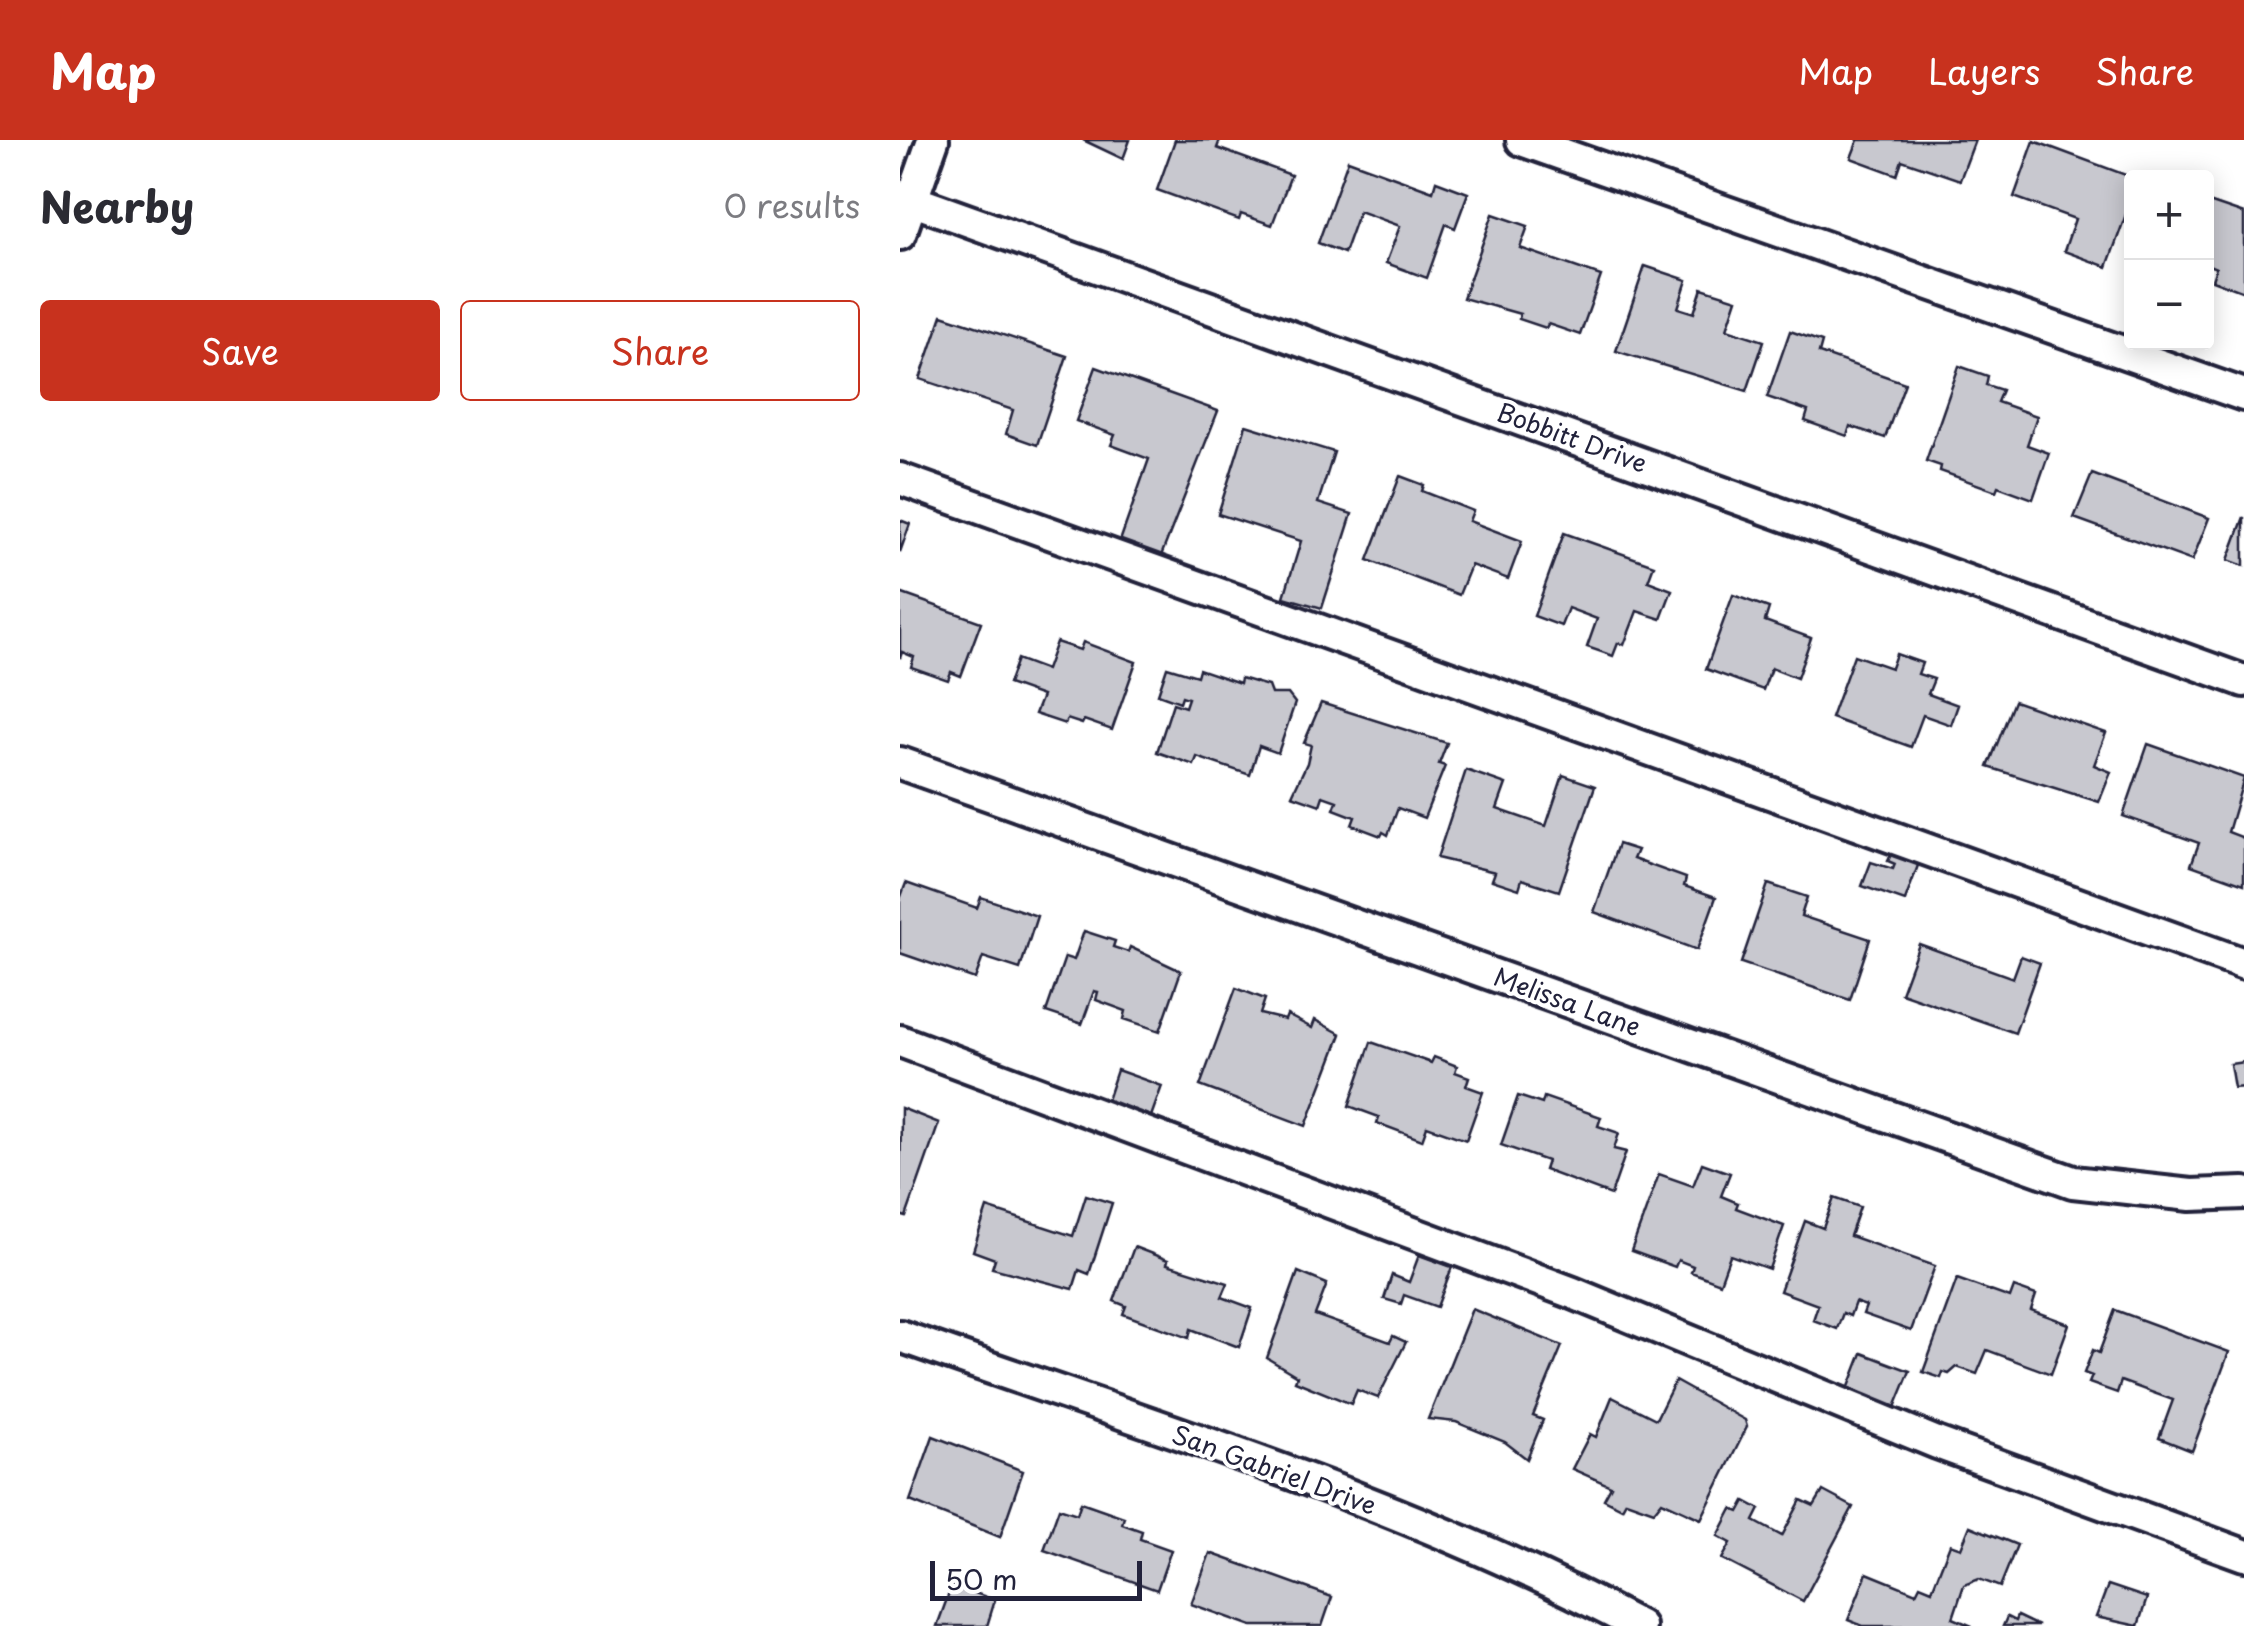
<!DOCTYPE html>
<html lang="en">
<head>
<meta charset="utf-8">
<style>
  body { margin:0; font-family:"Playpen Sans",sans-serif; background:#f2f2f3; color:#2b2b33 }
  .controls { position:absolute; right:30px; top:30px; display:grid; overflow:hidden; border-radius:10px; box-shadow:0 5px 25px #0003 }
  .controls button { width:90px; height:90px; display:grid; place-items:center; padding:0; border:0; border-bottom:2px solid #e1e1e2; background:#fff; color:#2b2b33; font:50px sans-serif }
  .scale { position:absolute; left:30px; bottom:25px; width:212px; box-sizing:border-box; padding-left:10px; border:5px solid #22223b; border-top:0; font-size:28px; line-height:35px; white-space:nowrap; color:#22223b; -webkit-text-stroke:8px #fff; paint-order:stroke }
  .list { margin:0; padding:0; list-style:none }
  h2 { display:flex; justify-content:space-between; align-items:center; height:130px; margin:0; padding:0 40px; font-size:42px }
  h2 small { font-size:32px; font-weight:400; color:#7c7c81 }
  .actions { display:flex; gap:20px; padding:30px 40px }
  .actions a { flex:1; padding:22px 0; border:2px solid #c8321e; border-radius:10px; text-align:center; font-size:35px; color:#c8321e }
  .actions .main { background:#c8321e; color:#fff }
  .map { position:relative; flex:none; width:1344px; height:1486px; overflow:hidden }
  header { display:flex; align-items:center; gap:60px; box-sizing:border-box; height:140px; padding:0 50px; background:#c8321e; color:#fff }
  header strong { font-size:48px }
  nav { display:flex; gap:55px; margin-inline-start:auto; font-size:35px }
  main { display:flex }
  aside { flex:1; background:#fff }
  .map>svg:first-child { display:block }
</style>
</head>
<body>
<header>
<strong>Map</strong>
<nav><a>Map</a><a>Layers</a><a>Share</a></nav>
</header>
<main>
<aside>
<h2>Nearby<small>0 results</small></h2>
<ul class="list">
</ul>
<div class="actions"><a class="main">Save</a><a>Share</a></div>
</aside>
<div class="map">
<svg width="1344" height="1486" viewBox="0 0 1344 1486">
  <rect width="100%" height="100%" fill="#fff"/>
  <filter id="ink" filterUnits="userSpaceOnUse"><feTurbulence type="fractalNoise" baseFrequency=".01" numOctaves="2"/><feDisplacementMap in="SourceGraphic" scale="20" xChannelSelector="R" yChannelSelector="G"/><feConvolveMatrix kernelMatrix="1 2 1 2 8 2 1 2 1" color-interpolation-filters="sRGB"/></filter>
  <g filter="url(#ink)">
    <!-- building -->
    <g fill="#c8c8cf" stroke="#22223b" stroke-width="2.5">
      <path d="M 183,0 L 230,0 L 223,19 Z"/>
      <path d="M 275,0 L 320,0 L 317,8 L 391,35 L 372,85 L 341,74 L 339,80 L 257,50 Z"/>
      <path d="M 958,0 L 1075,0 L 1060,40 L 1002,20 L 997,35 L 951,18 Z"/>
      <path d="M 1134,1 L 1234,38 L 1232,58 L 1207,127 L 1164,111 L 1175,79 L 1114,57 Z"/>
      <path d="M 448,20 L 533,51 L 536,41 L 568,53 L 555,88 L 546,84 L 527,138 L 486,123 L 500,86 L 459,71 L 444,113 L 418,103 Z"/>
      <path d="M 1306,61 L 1344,74 L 1344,152 L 1312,140 L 1316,128 L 1306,124 Z"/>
      <path d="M 593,74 L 628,86 L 620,108 L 701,136 L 680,195 L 648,184 L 646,188 L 619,179 L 620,174 L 563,158 Z"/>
      <path d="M 745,126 L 787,140 L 778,168 L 794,173 L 802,148 L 837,159 L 827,189 L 864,201 L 847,251 L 716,211 Z"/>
      <path d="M 42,175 L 167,216 L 137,305 L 106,294 L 113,270 L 20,239 Z"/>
      <path d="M 890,191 L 922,202 L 919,213 L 1005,243 L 985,298 L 950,286 L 947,296 L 905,281 L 908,271 L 867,257 Z"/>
      <path d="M 1059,226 L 1088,236 L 1086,245 L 1102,250 L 1097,262 L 1137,276 L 1127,305 L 1149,313 L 1133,359 L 1098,346 L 1096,351 L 1040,331 L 1041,326 L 1026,321 Z"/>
      <path d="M 196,227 L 318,271 L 261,416 L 220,401 L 249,319 L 211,305 L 215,295 L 176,281 Z"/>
      <path d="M 346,285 L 434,312 L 418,363 L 452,374 L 422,468 L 384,457 L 401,401 L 318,374 Z"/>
      <path d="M 1192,334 L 1309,378 L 1292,421 L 1174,378 Z"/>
      <path d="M 500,336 L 524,345 L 522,351 L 573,371 L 569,381 L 622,401 L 608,439 L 571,425 L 559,455 L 468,420 Z"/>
      <path d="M 1344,377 L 1344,426 L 1328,420 Z"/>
      <path d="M 0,380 L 10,384 L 0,412 Z"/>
      <path d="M 664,393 L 754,425 L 748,441 L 772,450 L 761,479 L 737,471 L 724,505 L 718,503 L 713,516 L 687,507 L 697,479 L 668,468 L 661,486 L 634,476 Z"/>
      <path d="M 0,453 L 81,482 L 61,536 L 51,532 L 48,540 L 11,527 L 14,517 L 2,512 L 0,518 Z"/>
      <path d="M 833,455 L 869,468 L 865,481 L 911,498 L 897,538 L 871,528 L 863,550 L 806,529 Z"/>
      <path d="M 156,502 L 180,510 L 183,502 L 236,522 L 212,590 L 184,580 L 182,584 L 167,579 L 165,584 L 135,574 L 142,556 L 108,544 L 117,519 L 146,530 Z"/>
      <path d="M 996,514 L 1022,523 L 1018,534 L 1034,539 L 1028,554 L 1058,565 L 1051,585 L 1023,575 L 1011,607 L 931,578 L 954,515 L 991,528 Z"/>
      <path d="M 267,527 L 297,536 L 299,529 L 340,543 L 341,538 L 368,546 L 371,554 L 388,554 L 395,563 L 378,613 L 359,606 L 350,635 L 297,617 L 294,625 L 257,612 L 273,563 L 285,567 L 288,558 L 282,556 L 280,562 L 258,554 Z"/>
      <path d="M 1114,561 L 1206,593 L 1194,625 L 1211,632 L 1199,662 L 1088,627 Z"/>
      <path d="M 421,563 L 547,603 L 539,624 L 545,626 L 524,678 L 498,668 L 488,695 L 483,692 L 481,696 L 452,685 L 455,677 L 434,669 L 437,661 L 423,656 L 420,665 L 392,655 L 407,623 L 411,605 L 404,603 Z"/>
      <path d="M 1248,604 L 1344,638 L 1328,692 L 1344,698 L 1344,744 L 1291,725 L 1299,703 L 1223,676 Z"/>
      <path d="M 566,630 L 606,644 L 597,669 L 646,686 L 663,635 L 695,646 L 659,751 L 622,739 L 619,749 L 592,740 L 595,732 L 537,718 Z"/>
      <path d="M 718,704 L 737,710 L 733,719 L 786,738 L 784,746 L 816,757 L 797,810 L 694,772 Z"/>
      <path d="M 993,710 L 1020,720 L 1005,761 L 962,746 L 971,722 L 993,729 L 995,724 L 988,721 Z"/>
      <path d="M 6,743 L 77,768 L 81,757 L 137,776 L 120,829 L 83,817 L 75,839 L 0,813 L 0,759 Z"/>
      <path d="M 868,744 L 907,757 L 901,776 L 970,799 L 950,860 L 841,823 Z"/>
      <path d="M 184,791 L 215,801 L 213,807 L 228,812 L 230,807 L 281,831 L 260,891 L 224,879 L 226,871 L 196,860 L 198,852 L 194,851 L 182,884 L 146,872 L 165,817 L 174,820 Z"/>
      <path d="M 1019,804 L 1113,838 L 1121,816 L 1140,823 L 1115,893 L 1001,853 Z"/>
      <path d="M 336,848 L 365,859 L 360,874 L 385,880 L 387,875 L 412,888 L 415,880 L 441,894 L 406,986 L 300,946 Z"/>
      <path d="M 471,902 L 531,923 L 534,917 L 557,926 L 555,932 L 569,937 L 566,946 L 583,952 L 566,1000 L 527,986 L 522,1000 L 477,983 L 479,977 L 449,966 Z"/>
      <path d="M 1344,922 L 1344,947 L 1334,948 L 1330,924 Z"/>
      <path d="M 217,930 L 262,946 L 248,985 L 204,969 Z"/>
      <path d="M 618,956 L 642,964 L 644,957 L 701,977 L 698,986 L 719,993 L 714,1009 L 726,1012 L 711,1055 L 644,1030 L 647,1021 L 601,1005 Z"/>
      <path d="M 1,968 L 39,983 L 6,1077 L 0,1075 Z"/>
      <path d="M 802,1023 L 830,1033 L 821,1056 L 838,1063 L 836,1068 L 884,1086 L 869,1129 L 830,1115 L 820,1143 L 791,1132 L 793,1126 L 778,1120 L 775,1127 L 731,1111 L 759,1034 L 793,1046 Z"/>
      <path d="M 186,1055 L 212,1063 L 189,1134 L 179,1130 L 173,1149 L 92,1128 L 95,1119 L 73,1111 L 87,1068 L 173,1096 Z"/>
      <path d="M 934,1058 L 960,1067 L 950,1096 L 1035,1126 L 1011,1191 L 963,1174 L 966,1166 L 955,1162 L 950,1176 L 943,1173 L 937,1189 L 913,1180 L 918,1165 L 880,1151 L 905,1081 L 923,1088 Z"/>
      <path d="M 234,1107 L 268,1120 L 267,1124 L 328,1143 L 322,1157 L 352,1168 L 339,1207 L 291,1189 L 289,1198 L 223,1174 L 226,1166 L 214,1161 Z"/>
      <path d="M 519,1115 L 552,1127 L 537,1167 L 504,1155 L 501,1164 L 484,1159 L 492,1135 L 509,1142 Z"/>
      <path d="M 398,1132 L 427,1144 L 415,1175 L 490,1202 L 493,1196 L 506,1202 L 478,1258 L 457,1250 L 451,1264 L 395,1241 L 397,1236 L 367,1218 Z"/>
      <path d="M 1057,1139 L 1110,1158 L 1114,1147 L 1136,1155 L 1131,1170 L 1169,1184 L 1151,1234 L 1087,1210 L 1077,1234 L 1057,1227 L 1049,1234 L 1043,1232 L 1041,1238 L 1023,1232 Z"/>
      <path d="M 572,1169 L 662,1206 L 633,1276 L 643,1280 L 627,1319 L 605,1302 L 556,1282 L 528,1279 Z"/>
      <path d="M 1215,1170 L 1329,1212 L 1292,1311 L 1259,1298 L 1273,1260 L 1221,1241 L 1217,1253 L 1189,1243 L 1192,1236 L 1184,1233 L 1193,1210 L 1199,1213 Z"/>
      <path d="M 962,1213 L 1010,1231 L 994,1270 L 947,1252 Z"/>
      <path d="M 775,1241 L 845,1280 L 847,1287 L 801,1379 L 762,1361 L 754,1371 L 726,1361 L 722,1368 L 704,1359 L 711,1346 L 672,1329 L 690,1294 L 696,1297 L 712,1257 L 756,1279 Z"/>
      <path d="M 33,1296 L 123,1331 L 100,1397 L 10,1361 Z"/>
      <path d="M 923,1351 L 953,1367 L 903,1461 L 822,1419 L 831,1403 L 818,1396 L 832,1369 L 839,1372 L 845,1361 L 860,1369 L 854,1381 L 882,1396 L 901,1360 L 914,1366 Z"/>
      <path d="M 181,1362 L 224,1377 L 222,1384 L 242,1391 L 240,1399 L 271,1410 L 257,1450 L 144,1410 L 159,1368 L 177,1374 Z"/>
      <path d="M 1070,1386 L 1117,1405 L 1100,1447 L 1079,1439 L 1064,1445 L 1053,1478 L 1072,1486 L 963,1486 L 948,1480 L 967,1433 L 1016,1453 L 1020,1445 L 1032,1450 L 1050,1404 L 1061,1408 Z"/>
      <path d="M 310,1413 L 432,1457 L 422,1486 L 352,1486 L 291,1464 Z"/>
      <path d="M 52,1445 L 95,1460 L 87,1486 L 37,1486 Z"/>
      <path d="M 1208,1445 L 1247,1458 L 1238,1486 L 1196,1477 Z"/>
      <path d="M 1117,1476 L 1138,1486 L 1103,1486 L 1107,1477 L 1115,1481 Z"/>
    </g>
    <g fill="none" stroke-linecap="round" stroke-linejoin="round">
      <defs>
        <g id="minor">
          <path d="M 622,0 L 1344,255"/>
          <path d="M 0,56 L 1344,541"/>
          <path d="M 0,94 L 33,0"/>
          <path d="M 0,339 L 1344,824"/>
          <path d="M 0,623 L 1173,1042 L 1291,1055 L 1344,1053"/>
          <path d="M 0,901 L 673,1153 L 1037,1303 L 1344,1415"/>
          <path d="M 0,1196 C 248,1285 506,1361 739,1486"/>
        </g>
      </defs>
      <!-- minor casing -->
      <use href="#minor" stroke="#22223b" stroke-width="38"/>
      <!-- minor -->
      <use href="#minor" stroke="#fff" stroke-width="30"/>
    </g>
  </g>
  <g text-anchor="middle" stroke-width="8" stroke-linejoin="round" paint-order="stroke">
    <!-- street labels -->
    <g font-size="25" fill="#22223b" stroke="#fff">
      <text transform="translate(672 298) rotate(20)" y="9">Bobbitt Drive</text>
      <text transform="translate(667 862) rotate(20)" y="9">Melissa Lane</text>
      <text transform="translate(374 1330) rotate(20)" y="9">San Gabriel Drive</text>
    </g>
  </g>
</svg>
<div class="controls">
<button>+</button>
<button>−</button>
</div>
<div class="scale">50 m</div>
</div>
</main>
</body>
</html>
